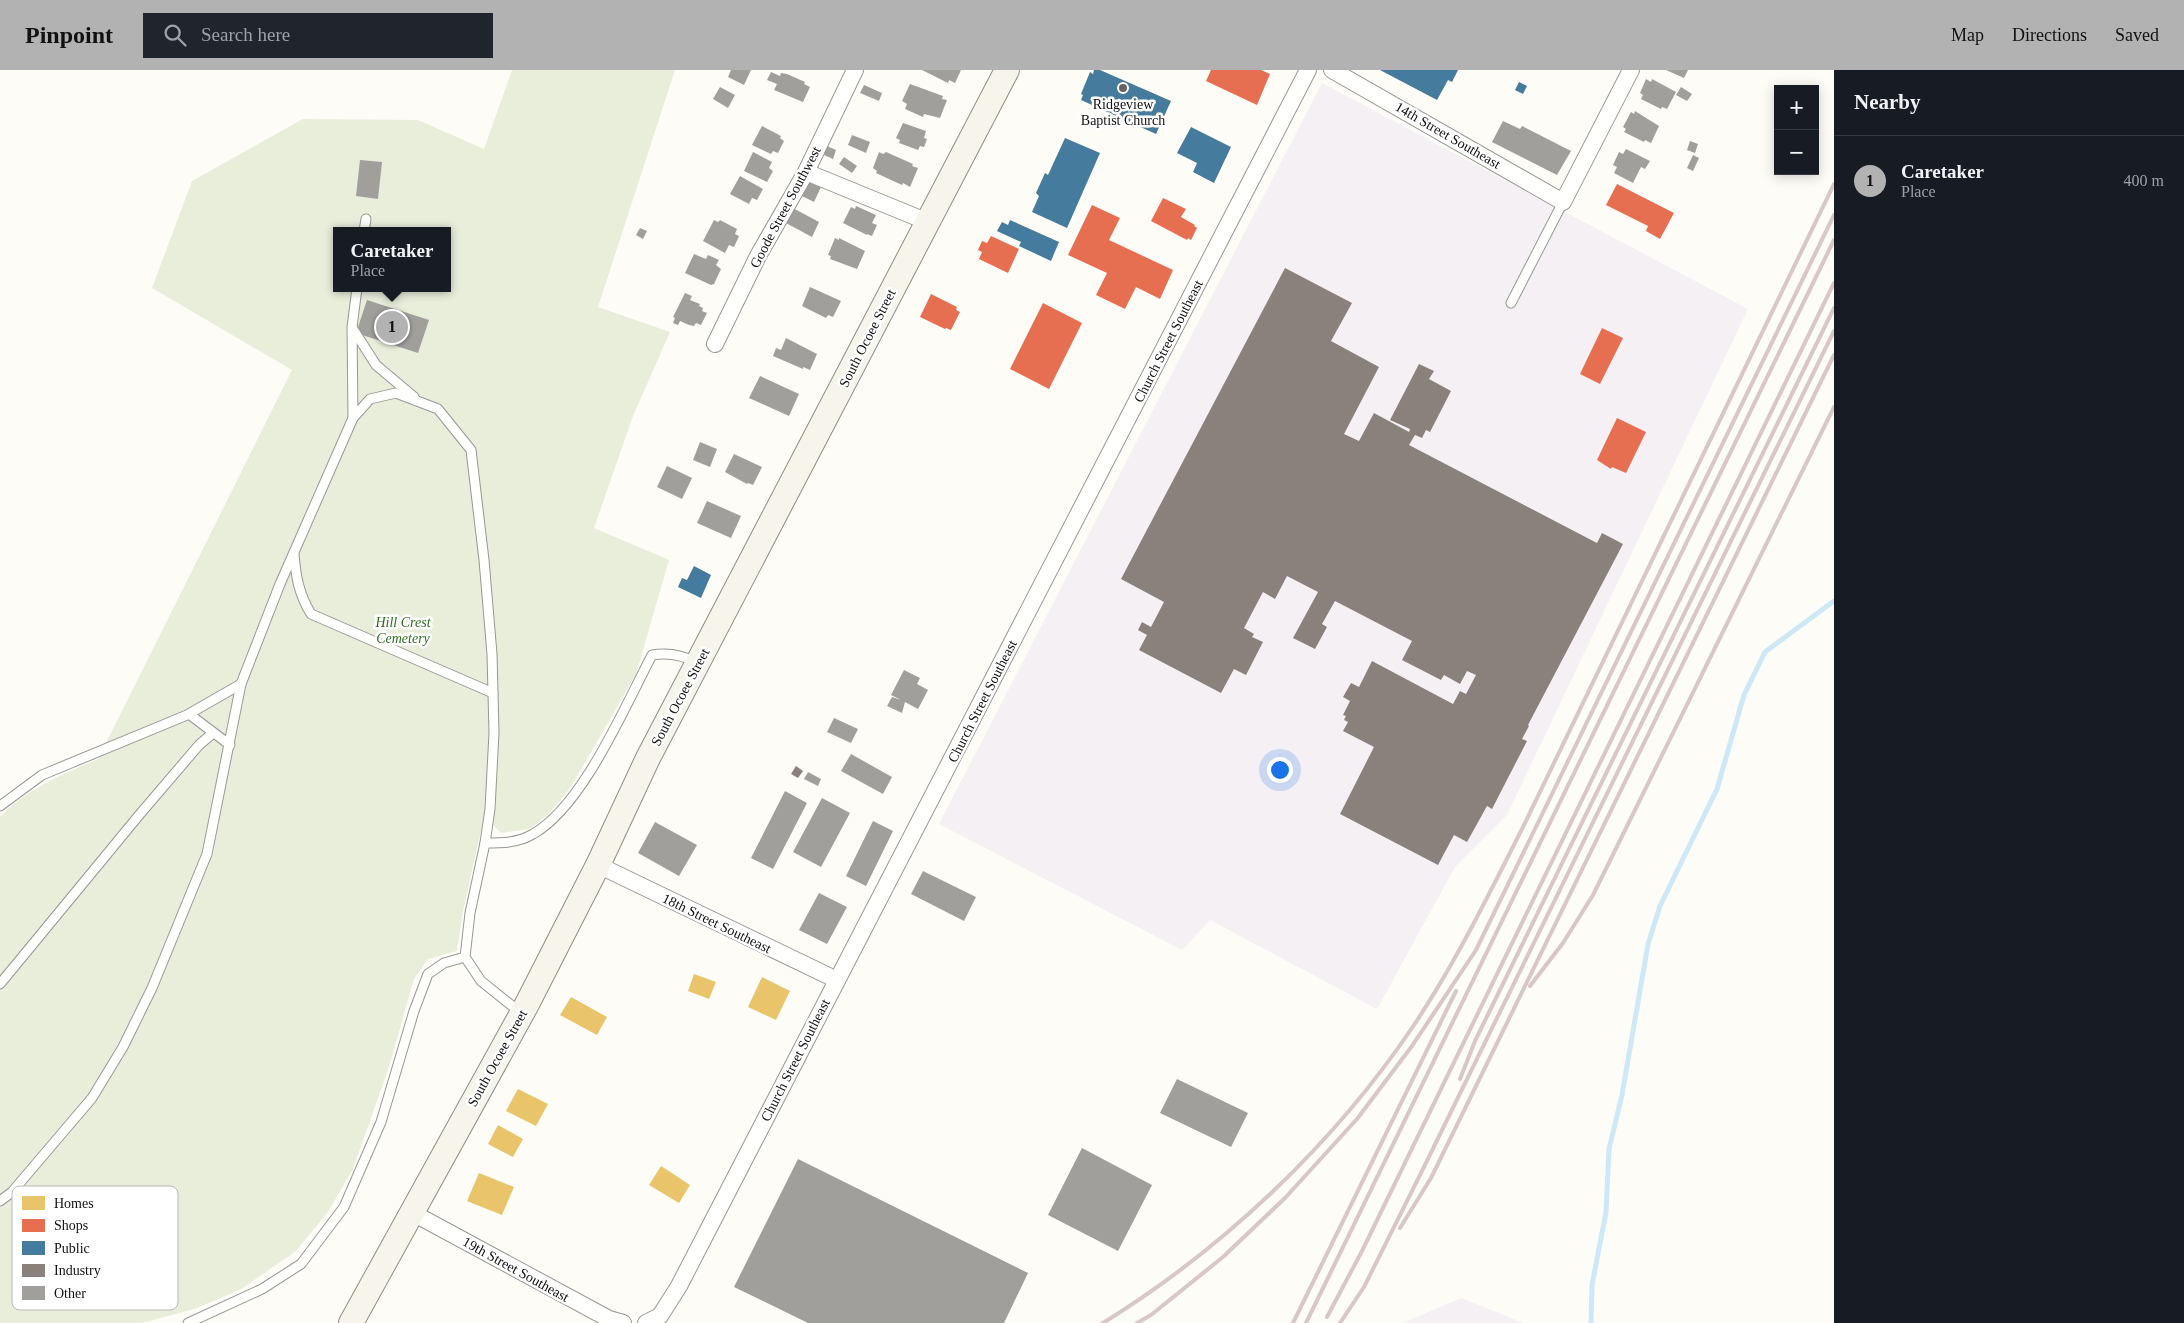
<!DOCTYPE html>
<html lang="en">
<head>
<meta charset="utf-8">
<style>
  body { margin:0; font-family:"Times New Roman",serif; background:#20242c; color:#f1f3f6 }
  .controls { position:absolute; right:15px; top:15px; display:grid; overflow:hidden; border-radius:0px; box-shadow:0 2px 12px #0003 }
  .controls button { width:45px; height:45px; display:grid; place-items:center; padding:0; border:0; border-bottom:1px solid #363941; background:#171b24; color:#f1f3f6; font:25px sans-serif }
  .you { position:absolute; left:1279px; top:699px; width:18px; height:18px; margin:-12px; border:4px solid #fff; border-radius:50%; background:#1a73e8; box-shadow:0 0 0 8px #1a73e833 }
  .badge { display:grid; place-items:center; width:32px; height:32px; border-radius:50%; background:#b2b2b3; color:#111; font-size:16px; font-weight:700 }
  .pin { position:absolute; translate:-50% -50%; border:2px solid #fff; box-shadow:0 1px 5px #0006 }
  .popup { position:absolute; left:333px; top:157px; width:118px; height:65px; box-sizing:border-box; display:grid; place-content:center; border-radius:0px; background:#171b24; filter:drop-shadow(0 1px 4px #0005); font-size:16px; white-space:nowrap; color:#9ea1a6 }
  .popup b { font-size:19px; color:#f1f3f6 }
  .popup::after { content:''; position:absolute; left:50%; top:100%; margin-left:-10px; border:10px solid transparent; border-top-color:#171b24 }
  .list { margin:0; padding:0; list-style:none }
  h2 { display:flex; justify-content:space-between; align-items:center; height:65px; margin:0; padding:0 20px; font-size:21px }
  h2 small { font-size:16px; font-weight:400; color:#9ea1a6 }
  .list li { display:grid; grid-template-columns:32px 1fr auto; gap:15px; align-items:center; box-sizing:border-box; height:90px; padding:0 20px; border-top:1px solid #363941 }
  .list b { display:block; font-size:19px; white-space:nowrap }
  .list p { margin:0; font-size:16px; white-space:nowrap; color:#9ea1a6 }
  .list em { font-size:16px; font-style:normal; color:#9ea1a6 }
  .icon { flex:none; width:28px; height:28px; fill:none; stroke:currentColor; stroke-width:2; stroke-linecap:round; stroke-linejoin:round }
  .map { position:relative; flex:none; width:1834px; height:1253px; overflow:hidden }
  header { display:flex; align-items:center; gap:30px; box-sizing:border-box; height:70px; padding:0 25px; background:#b2b2b3; color:#111 }
  header strong { font-size:24px }
  nav { display:flex; gap:28px; margin-inline-start:auto; font-size:18px }
  .search { width:350px; height:45px; background:#20242c; display:flex; align-items:center; gap:12px; box-sizing:border-box; padding:0 18px; border-radius:0px; color:#9ea1a6; font-size:19px }
  main { display:flex }
  aside { flex:1; background:#171b24 }
  .map>svg:first-child { display:block }
</style>
</head>
<body>
<header>
<strong>Pinpoint</strong>
<div class="search"><svg class="icon" aria-label="search" viewBox="0 0 24 24"><circle cx="10" cy="10" r="6"/><path d="M15 15l6 6"/></svg>Search here</div>
<nav><a>Map</a><a>Directions</a><a>Saved</a></nav>
</header>
<main>
<div class="map">
<svg width="1834" height="1253" viewBox="0 0 1834 1253">
  <rect width="100%" height="100%" fill="#fdfcf7"/>
  <!-- industrial -->
  <g fill="#f5f0f3">
    <path d="M 1322,13 L 1748,239 L 1507,745 L 1455,797 L 1377,939 L 1210,850 L 1182,880 L 939,754 Z"/>
    <path d="M 1461,1228 L 1524,1253 L 1403,1253 Z"/>
  </g>
  <!-- cemetery -->
  <path fill="#e9eedb" fill-rule="evenodd" d="M 512,0 L 675,0 L 598,237 L 670,262 L 633,346 L 594,458 L 669,490 L 636,604 L 571,717 L 548,745 L 529,759 L 501,763 L 493,755 L 481,761 L 463,841 L 457,881 L 428,889 L 414,909 L 389,997 L 353,1099 L 328,1142 L 296,1181 L 240,1220 L 194,1239 L 142,1253 L 0,1253 L 0,747 C 25,720 65,703 98,689 L 292,300 L 152,218 L 192,111 L 303,49 L 418,50 L 484,79 ZM 337,161 L 447,161 L 447,218 L 337,218 Z"/>
  <!-- homes -->
  <g fill="#e9c46a">
    <path d="M 694,904 L 716,912 L 709,929 L 688,921 Z"/>
    <path d="M 762,907 L 790,921 L 776,950 L 748,937 Z"/>
    <path d="M 571,927 L 607,947 L 597,965 L 560,945 Z"/>
    <path d="M 518,1019 L 548,1034 L 536,1056 L 506,1041 Z"/>
    <path d="M 498,1055 L 523,1069 L 513,1087 L 488,1074 Z"/>
    <path d="M 661,1096 L 690,1115 L 679,1133 L 649,1115 Z"/>
    <path d="M 479,1103 L 514,1117 L 502,1145 L 467,1131 Z"/>
  </g>
  <!-- shops -->
  <g fill="#e76f51">
    <path d="M 1211,0 L 1261,0 L 1270,4 L 1257,35 L 1206,11 Z"/>
    <path d="M 1617,114 L 1674,143 L 1660,169 L 1646,161 L 1648,156 L 1606,135 Z"/>
    <path d="M 1163,128 L 1186,139 L 1181,147 L 1195,155 L 1194,156 L 1197,158 L 1191,170 L 1188,168 L 1187,170 L 1151,151 Z"/>
    <path d="M 1092,135 L 1120,148 L 1109,170 L 1173,200 L 1160,229 L 1136,217 L 1125,239 L 1096,225 L 1107,203 L 1068,185 Z"/>
    <path d="M 991,166 L 1019,179 L 1008,203 L 979,189 L 982,182 L 978,180 L 982,171 L 987,173 Z"/>
    <path d="M 931,224 L 957,237 L 956,240 L 960,242 L 951,260 L 946,258 L 945,259 L 920,247 Z"/>
    <path d="M 1043,233 L 1082,253 L 1049,319 L 1010,299 Z"/>
    <path d="M 1602,258 L 1623,268 L 1600,314 L 1580,304 Z"/>
    <path d="M 1617,348 L 1646,362 L 1626,403 L 1612,397 L 1611,399 L 1597,390 Z"/>
  </g>
  <!-- public -->
  <g fill="#457b9d">
    <path d="M 1094,0 L 1100,0 L 1171,31 L 1156,64 L 1081,30 L 1083,25 L 1081,24 L 1090,2 L 1093,4 Z"/>
    <path d="M 1380,0 L 1458,0 L 1452,12 L 1448,10 L 1437,30 Z"/>
    <path d="M 1519,12 L 1527,16 L 1523,24 L 1515,20 Z"/>
    <path d="M 1191,57 L 1231,77 L 1214,113 L 1193,102 L 1197,93 L 1177,83 Z"/>
    <path d="M 1065,68 L 1100,83 L 1067,158 L 1032,142 L 1039,126 L 1036,123 L 1045,103 L 1048,105 Z"/>
    <path d="M 1010,150 L 1059,172 L 1051,191 L 1019,176 L 1021,172 L 997,161 L 1002,152 L 1008,155 Z"/>
    <path d="M 694,496 L 711,505 L 701,528 L 678,517 L 682,508 L 687,510 Z"/>
  </g>
  <!-- industry -->
  <g fill="#8a817c">
    <path d="M 1285,198 L 1352,233 L 1331,271 L 1379,297 L 1344,364 L 1359,371 L 1374,343 L 1409,362 L 1410,359 L 1390,350 L 1419,294 L 1434,301 L 1429,309 L 1451,321 L 1430,362 L 1426,360 L 1422,368 L 1415,365 L 1409,375 L 1597,473 L 1602,463 L 1623,474 L 1528,655 L 1529,656 L 1522,669 L 1527,671 L 1492,739 L 1487,736 L 1467,772 L 1454,765 L 1438,795 L 1340,744 L 1374,677 L 1343,661 L 1348,652 L 1344,650 L 1346,646 L 1343,645 L 1350,631 L 1343,627 L 1351,613 L 1359,617 L 1372,591 L 1453,634 L 1460,621 L 1466,624 L 1476,605 L 1467,601 L 1460,614 L 1444,605 L 1441,610 L 1402,590 L 1412,571 L 1335,531 L 1322,554 L 1327,557 L 1315,579 L 1293,568 L 1318,522 L 1287,506 L 1275,529 L 1263,522 L 1244,558 L 1254,564 L 1252,567 L 1263,572 L 1246,605 L 1234,599 L 1221,623 L 1139,580 L 1147,565 L 1138,560 L 1142,552 L 1151,557 L 1164,532 L 1121,509 Z"/>
    <path d="M 796,696 L 803,701 L 798,708 L 791,704 Z"/>
  </g>
  <g fill="none" stroke-linecap="round" stroke-linejoin="round">
    <!-- stream -->
    <path stroke="#cde8f7" stroke-width="5" d="M 1591,1253 L 1592,1215 L 1606,1142 L 1609,1079 L 1622,1025 L 1648,874 L 1660,836 L 1717,719 L 1744,625 L 1765,582 L 1834,531"/>
  </g>
  <!-- building -->
  <g fill="#a19f9c">
    <path d="M 731,0 L 751,0 L 744,15 L 728,7 Z"/>
    <path d="M 922,0 L 961,0 L 955,13 L 949,10 L 948,13 Z"/>
    <path d="M 1666,0 L 1688,0 L 1684,8 Z"/>
    <path d="M 771,2 L 780,6 L 781,3 L 787,4 L 805,12 L 804,14 L 810,17 L 803,32 L 774,20 L 777,14 L 767,10 Z"/>
    <path d="M 1646,9 L 1651,12 L 1652,9 L 1676,22 L 1667,39 L 1662,37 L 1661,39 L 1641,29 L 1643,25 L 1640,23 Z"/>
    <path d="M 910,14 L 943,26 L 942,29 L 947,30 L 940,48 L 924,44 L 923,47 L 905,39 L 907,34 L 902,31 Z"/>
    <path d="M 864,15 L 882,23 L 879,31 L 860,23 Z"/>
    <path d="M 720,17 L 735,25 L 728,38 L 713,29 Z"/>
    <path d="M 1681,17 L 1692,24 L 1687,31 L 1676,25 Z"/>
    <path d="M 1635,41 L 1659,56 L 1651,73 L 1645,70 L 1644,72 L 1624,62 L 1626,59 L 1623,57 L 1631,42 L 1634,44 Z"/>
    <path d="M 1503,51 L 1520,59 L 1522,56 L 1571,81 L 1557,105 L 1492,72 Z"/>
    <path d="M 903,53 L 926,61 L 924,68 L 927,69 L 924,77 L 920,76 L 918,80 L 899,73 L 900,70 L 896,68 Z"/>
    <path d="M 762,56 L 781,66 L 780,68 L 784,71 L 778,83 L 773,81 L 771,84 L 752,75 Z"/>
    <path d="M 852,65 L 870,72 L 866,83 L 848,75 Z"/>
    <path d="M 1690,71 L 1698,74 L 1695,83 L 1687,80 Z"/>
    <path d="M 827,76 L 836,80 L 833,89 L 824,85 Z"/>
    <path d="M 1626,79 L 1650,91 L 1645,99 L 1641,97 L 1633,113 L 1614,103 L 1617,97 L 1613,95 L 1619,82 L 1623,84 Z"/>
    <path d="M 753,82 L 772,92 L 769,98 L 773,101 L 767,112 L 744,101 Z"/>
    <path d="M 879,82 L 883,84 L 886,82 L 913,94 L 912,96 L 918,98 L 910,117 L 903,113 L 902,115 L 876,103 L 877,101 L 873,98 Z"/>
    <path d="M 1693,85 L 1699,88 L 1693,101 L 1687,98 Z"/>
    <path d="M 844,87 L 857,96 L 852,103 L 839,94 Z"/>
    <path d="M 360,90 L 382,92 L 378,129 L 356,126 Z"/>
    <path d="M 740,106 L 763,119 L 757,130 L 752,128 L 749,134 L 730,124 Z"/>
    <path d="M 808,111 L 821,117 L 814,132 L 802,126 Z"/>
    <path d="M 856,136 L 876,145 L 872,153 L 877,155 L 872,166 L 867,164 L 867,165 L 843,153 L 851,137 L 855,139 Z"/>
    <path d="M 791,137 L 819,152 L 812,167 L 784,152 Z"/>
    <path d="M 714,150 L 718,152 L 720,150 L 737,159 L 735,164 L 739,166 L 734,177 L 729,175 L 725,183 L 703,171 Z"/>
    <path d="M 640,158 L 647,161 L 643,169 L 636,165 Z"/>
    <path d="M 835,168 L 839,170 L 839,168 L 865,181 L 857,199 L 830,189 L 831,186 L 828,185 Z"/>
    <path d="M 694,184 L 706,189 L 708,185 L 719,190 L 716,195 L 721,199 L 714,214 L 711,215 L 685,203 Z"/>
    <path d="M 810,217 L 841,231 L 833,247 L 828,245 L 826,248 L 802,236 Z"/>
    <path d="M 685,223 L 692,226 L 690,230 L 700,234 L 699,236 L 703,238 L 702,241 L 707,243 L 701,255 L 696,253 L 694,256 L 689,255 L 680,251 L 678,255 L 673,253 L 675,248 L 673,247 Z"/>
    <path d="M 367,230 L 429,250 L 418,283 L 356,263 Z"/>
    <path d="M 786,268 L 817,284 L 810,300 L 803,297 L 803,299 L 773,286 L 776,278 L 781,280 Z"/>
    <path d="M 760,306 L 799,324 L 789,346 L 749,328 Z"/>
    <path d="M 700,372 L 717,379 L 710,397 L 693,390 Z"/>
    <path d="M 734,384 L 762,397 L 753,415 L 748,413 L 747,414 L 725,402 Z"/>
    <path d="M 667,396 L 692,408 L 682,429 L 657,417 Z"/>
    <path d="M 707,431 L 741,446 L 731,468 L 697,453 Z"/>
    <path d="M 904,600 L 920,608 L 917,614 L 928,620 L 918,639 L 905,632 L 902,643 L 887,636 L 892,627 L 901,630 L 891,625 Z"/>
    <path d="M 834,648 L 858,659 L 851,673 L 827,662 Z"/>
    <path d="M 851,684 L 892,707 L 883,724 L 841,701 Z"/>
    <path d="M 808,702 L 821,709 L 818,716 L 804,709 Z"/>
    <path d="M 785,721 L 807,733 L 773,799 L 751,788 Z"/>
    <path d="M 822,728 L 850,743 L 821,797 L 793,782 Z"/>
    <path d="M 873,751 L 893,761 L 866,816 L 846,806 Z"/>
    <path d="M 655,752 L 697,775 L 679,806 L 638,783 Z"/>
    <path d="M 923,801 L 976,827 L 964,851 L 911,824 Z"/>
    <path d="M 819,823 L 847,837 L 827,874 L 799,860 Z"/>
    <path d="M 1177,1009 L 1248,1043 L 1231,1077 L 1160,1043 Z"/>
    <path d="M 1082,1078 L 1152,1115 L 1118,1181 L 1048,1145 Z"/>
    <path d="M 798,1089 L 1028,1203 L 1004,1253 L 808,1253 L 734,1217 Z"/>
  </g>
  <g fill="none" stroke-linecap="round" stroke-linejoin="round">
    <defs>
      <g id="lane">
        <path d="M 364,161 L 366,149"/>
        <path d="M 1511,233 L 1563,132"/>
        <path d="M 353,259 L 376,295 L 414,327"/>
        <path d="M 353,348 L 352,257 L 357,218"/>
        <path d="M 294,484 C 296,508 299,524 311,544 L 493,623"/>
        <path d="M 189,644 L 230,675"/>
        <path d="M 0,736 L 42,705 L 187,645 L 241,614"/>
        <path d="M 485,773 C 502,773 518,773 533,764 C 583,736 625,636 652,585 C 669,582 683,585 698,593"/>
        <path d="M 0,914 L 140,744 L 199,675 L 213,663"/>
        <path d="M 0,1131 L 12,1122 L 92,1028 L 123,977 L 152,918 L 207,784 L 241,614 L 280,514 L 353,348 L 370,329 L 396,323 L 438,339 L 471,380 L 484,490 L 492,584 L 494,663 L 490,739 L 485,773 L 470,843 L 465,887 L 481,911 L 521,943"/>
        <path d="M 188,1253 L 262,1219 L 301,1194 L 344,1137 L 381,1052 L 414,941 L 428,904 L 444,893 L 465,887"/>
      </g>
      <g id="street">
        <path d="M 1332,0 L 1563,132 L 1631,0"/>
        <path d="M 806,102 L 928,152"/>
        <path d="M 715,274 L 758,186 L 806,102 L 855,0"/>
        <path d="M 598,795 L 837,910"/>
        <path d="M 411,1142 L 609,1249 L 623,1253"/>
        <path d="M 646,1253 L 660,1246 L 679,1216 L 1308,0"/>
      </g>
      <path id="secondary" d="M 351,1253 L 526,936 L 598,795 L 648,688 L 1007,0"/>
    </defs>
    <!-- lane casing -->
    <use href="#lane" stroke="#979795" stroke-width="11"/>
    <!-- street casing -->
    <use href="#street" stroke="#979795" stroke-width="18"/>
    <!-- secondary casing -->
    <use href="#secondary" stroke="#8e8d8b" stroke-width="26"/>
    <!-- lane -->
    <use href="#lane" stroke="#fffffe" stroke-width="9"/>
    <!-- street -->
    <use href="#street" stroke="#fffffe" stroke-width="16"/>
    <!-- secondary -->
    <use href="#secondary" stroke="#f6f4eb" stroke-width="24"/>
    <!-- rail -->
    <g stroke="#d9c6c7" stroke-width="4">
      <path d="M 1530,916 L 1563,873 L 1593,825 L 1834,337"/>
      <path d="M 1460,1009 L 1475,971 L 1834,238"/>
      <path d="M 1400,1158 L 1431,1108 L 1834,285"/>
      <path d="M 1327,1247 L 1362,1181 L 1834,213"/>
      <path d="M 1103,1253 C 1224,1178 1334,1074 1414,955 C 1456,892 1489,824 1523,757 L 1834,114"/>
      <path d="M 1137,1253 L 1151,1245 L 1223,1187 L 1285,1128 L 1357,1049 L 1412,976 L 1476,880 L 1834,145"/>
      <path d="M 1293,1253 L 1456,921"/>
      <path d="M 1306,1253 L 1834,170"/>
      <path d="M 1340,1253 L 1364,1217 L 1421,1103 L 1834,261"/>
    </g>
  </g>
  <!-- markers -->
  <circle fill="#646362" stroke="#fff" stroke-width="2" cx="1123" cy="18" r="5"/>
  <g text-anchor="middle" stroke-width="5" stroke-linejoin="round" paint-order="stroke">
    <!-- poi labels -->
    <g font-size="14" fill="#111" stroke="#fff">
      <text x="1123" y="39">Ridgeview<tspan x="1123" dy="16">Baptist Church</tspan></text>
    </g>
    <!-- street labels -->
    <g font-size="14" fill="#111" stroke="#fff">
      <text transform="translate(1448 65) rotate(30)" y="5">14th Street Southeast</text>
      <text transform="translate(785 137) rotate(-62)" y="5">Goode Street Southwest</text>
      <text transform="translate(867 268) rotate(-63)" y="5">South Ocoee Street</text>
      <text transform="translate(1168 271) rotate(-63)" y="5">Church Street Southeast</text>
      <text transform="translate(680 627) rotate(-62)" y="5">South Ocoee Street</text>
      <text transform="translate(982 631) rotate(-63)" y="5">Church Street Southeast</text>
      <text transform="translate(717 853) rotate(26)" y="5">18th Street Southeast</text>
      <text transform="translate(497 988) rotate(-61)" y="5">South Ocoee Street</text>
      <text transform="translate(795 990) rotate(-63)" y="5">Church Street Southeast</text>
      <text transform="translate(516 1199) rotate(29)" y="5">19th Street Southeast</text>
    </g>
    <!-- park labels -->
    <g font-size="14" font-style="italic" fill="#2f6b1f" stroke="#fff">
      <text x="403" y="557">Hill Crest<tspan x="403" dy="16">Cemetery</tspan></text>
    </g>
  </g>
  <!-- legend -->
  <rect x="12" y="1116" width="166" height="124" rx="8" fill="#fff" stroke="#b8b8b8" stroke-width="1"/>
  <rect x="22" y="1126" width="23" height="14" fill="#e9c46a"/>
  <rect x="22" y="1149" width="23" height="13" fill="#e76f51"/>
  <rect x="22" y="1171" width="23" height="14" fill="#457b9d"/>
  <rect x="22" y="1194" width="23" height="13" fill="#8a817c"/>
  <rect x="22" y="1216" width="23" height="14" fill="#a19f9c"/>
  <g font-size="14" fill="#111">
    <text x="54" y="1138">Homes</text>
    <text x="54" y="1160">Shops</text>
    <text x="54" y="1183">Public</text>
    <text x="54" y="1205">Industry</text>
    <text x="54" y="1228">Other</text>
  </g>
</svg>
<div class="controls">
<button>+</button>
<button>−</button>
</div>
<div class="you"></div>
<div class="pin badge" style="left:392px;top:257px">1</div>
<div class="popup"><b>Caretaker</b>Place</div>
</div>
<aside>
<h2>Nearby<small></small></h2>
<ul class="list">
<li><span class="badge">1</span><div><b>Caretaker</b><p>Place</p></div><em>400 m</em></li>
</ul>
</aside>
</main>
</body>
</html>
